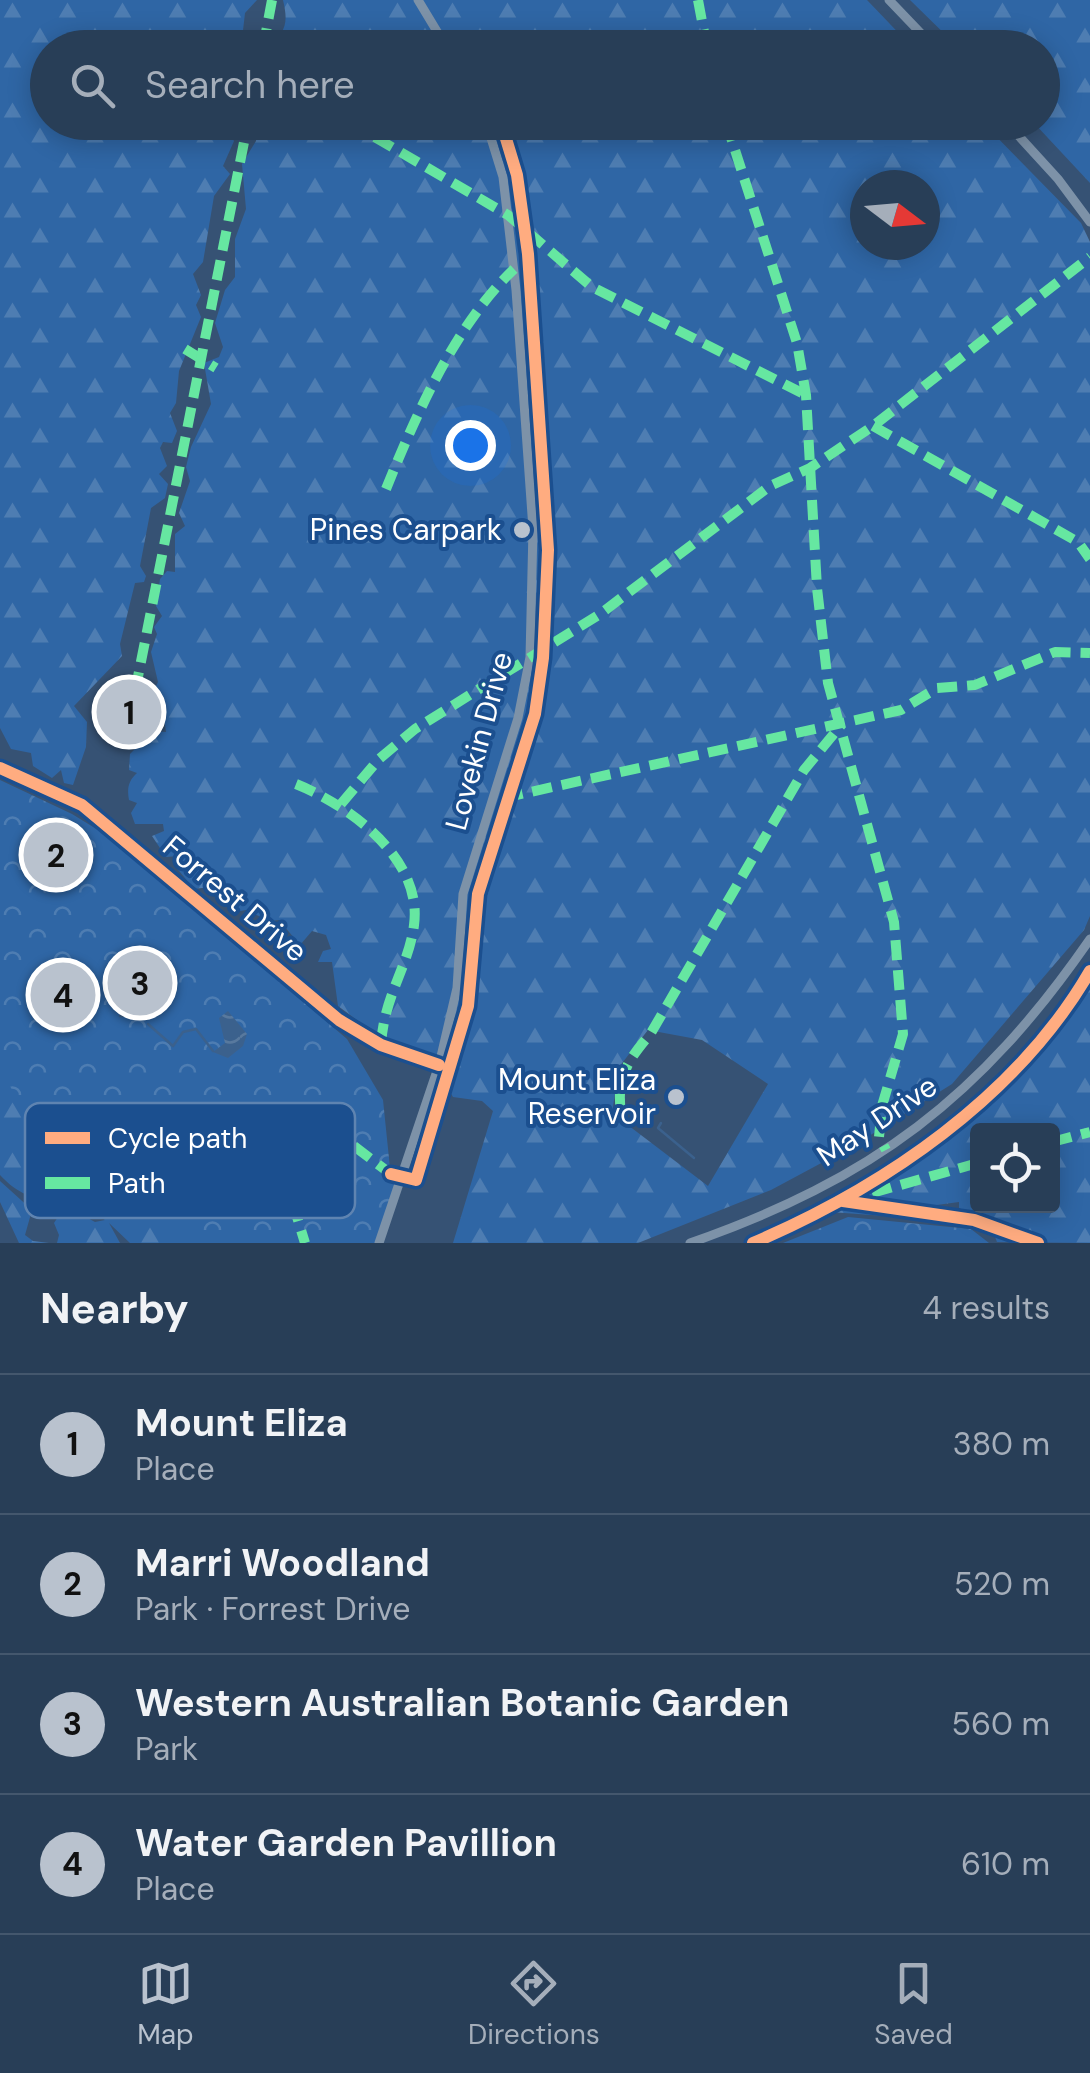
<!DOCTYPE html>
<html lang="en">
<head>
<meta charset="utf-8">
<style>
  body { margin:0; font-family:"DM Sans",sans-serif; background:#344961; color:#f1f3f6 }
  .controls { position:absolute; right:30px; bottom:30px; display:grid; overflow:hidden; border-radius:10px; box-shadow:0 5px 25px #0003 }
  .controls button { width:90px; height:90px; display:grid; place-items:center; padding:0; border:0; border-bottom:2px solid #44576d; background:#283e57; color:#f1f3f6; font:50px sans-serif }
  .compass { position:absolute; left:850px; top:170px; width:90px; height:90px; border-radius:50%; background:#283e57; box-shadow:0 5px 25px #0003; rotate:106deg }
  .you { position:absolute; left:470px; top:445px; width:35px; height:35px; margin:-25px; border:8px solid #fff; border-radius:50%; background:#1a73e8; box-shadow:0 0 0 15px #1a73e833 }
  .badge { display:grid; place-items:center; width:65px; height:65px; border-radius:50%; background:#b9c2ce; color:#111; font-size:32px; font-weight:700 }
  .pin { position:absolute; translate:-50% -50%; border:5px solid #fff; box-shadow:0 2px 10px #0006 }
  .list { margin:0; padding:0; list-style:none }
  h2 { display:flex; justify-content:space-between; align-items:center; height:130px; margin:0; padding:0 40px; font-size:42px }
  h2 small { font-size:32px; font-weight:400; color:#a5aeba }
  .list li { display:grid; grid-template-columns:65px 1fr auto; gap:30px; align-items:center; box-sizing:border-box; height:140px; padding:0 40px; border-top:2px solid #44576d }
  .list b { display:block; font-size:38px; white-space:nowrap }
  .list p { margin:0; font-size:32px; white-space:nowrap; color:#a5aeba }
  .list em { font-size:32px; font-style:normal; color:#a5aeba }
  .icon { flex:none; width:55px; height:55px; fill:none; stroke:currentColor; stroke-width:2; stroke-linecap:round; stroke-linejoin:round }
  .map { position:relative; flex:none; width:1090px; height:1243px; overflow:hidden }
  .search { position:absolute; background:#283e57; box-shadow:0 5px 25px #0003; left:30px; right:30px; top:30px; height:110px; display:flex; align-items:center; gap:25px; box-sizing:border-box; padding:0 35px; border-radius:55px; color:#a5aeba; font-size:38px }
  .sheet { height:690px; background:#283e57 }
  nav { display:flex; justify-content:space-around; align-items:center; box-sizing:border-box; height:140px; border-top:2px solid #44576d; background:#283e57; font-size:28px; color:#a5aeba }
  nav a { display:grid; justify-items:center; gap:5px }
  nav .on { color:#b9c2ce }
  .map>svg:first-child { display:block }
</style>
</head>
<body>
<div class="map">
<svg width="1090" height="1243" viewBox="0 0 1090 1243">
  <defs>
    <pattern id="forest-firs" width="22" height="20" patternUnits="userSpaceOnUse" patternTransform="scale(2.5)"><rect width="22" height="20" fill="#2f66a5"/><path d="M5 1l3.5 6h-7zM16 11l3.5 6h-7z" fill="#4e7db2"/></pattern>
    <pattern id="park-crowns" width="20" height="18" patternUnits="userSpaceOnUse" patternTransform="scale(2.5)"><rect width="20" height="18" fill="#2f66a5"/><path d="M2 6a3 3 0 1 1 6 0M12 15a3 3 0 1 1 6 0" fill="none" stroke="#4e7db2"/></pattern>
    <pattern id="water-waves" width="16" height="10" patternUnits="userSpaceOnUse" patternTransform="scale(2.5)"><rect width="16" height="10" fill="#3b618d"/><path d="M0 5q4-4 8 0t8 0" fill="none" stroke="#58799e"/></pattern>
  </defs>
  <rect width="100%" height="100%" fill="#365274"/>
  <!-- forest -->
  <g fill="url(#forest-firs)" fill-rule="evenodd">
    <path d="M 0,0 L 257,0 L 245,13 L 242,39 L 250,47 L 48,48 L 48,122 L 231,123 L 225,127 L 234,141 L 223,166 L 230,174 L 214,196 L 203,262 L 193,274 L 201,295 L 196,305 L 201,317 L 179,371 L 176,403 L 170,413 L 177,431 L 172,443 L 163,442 L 160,448 L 167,466 L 159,474 L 168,484 L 165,498 L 151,508 L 140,566 L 146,576 L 144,582 L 135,583 L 120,644 L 122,656 L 74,706 L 87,722 L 86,747 L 73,785 L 64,783 L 61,770 L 52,778 L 33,766 L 31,753 L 11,749 L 0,728 Z"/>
    <path d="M 283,0 L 867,0 L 912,47 L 267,48 C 285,32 289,25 283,0 Z"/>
    <path d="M 910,0 L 1090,0 L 1090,183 L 1034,123 L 1042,122 L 1042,48 L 958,47 Z"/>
    <path d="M 257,123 L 983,123 L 1081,223 L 1090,242 L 1090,916 L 1084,930 L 952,1084 L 853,1146 L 771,1190 L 638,1243 L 453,1243 L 493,1111 L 482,1101 L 453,1097 L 428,1054 L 376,1034 L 338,1006 L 332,962 L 318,962 L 323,951 L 331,949 L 326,935 L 312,931 L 300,945 L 279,920 L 269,921 L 246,910 L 235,912 L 229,890 L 218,886 L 194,889 L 175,866 L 179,856 L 166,857 L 152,836 L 164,831 L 163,824 L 135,824 L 131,813 L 137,803 L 129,800 C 127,789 128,781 137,773 L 129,770 L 130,754 L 153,731 L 166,732 L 162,703 L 154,690 L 158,682 L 151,652 L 157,634 L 154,627 L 162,616 L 156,606 L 160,579 L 167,571 L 175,572 L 175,534 L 185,526 L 179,513 L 190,481 L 186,467 L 191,447 L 211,404 L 204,363 L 219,357 L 223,347 L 215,323 L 225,290 L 235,277 L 235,239 L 246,209 L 242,164 L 256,141 ZM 865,185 L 925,185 L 925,245 L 865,245 ZM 648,1030 L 702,1040 L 768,1084 L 708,1186 L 612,1113 L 619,1067 Z"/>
    <path d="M 0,787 L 119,844 L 116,851 L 252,1243 L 130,1243 L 109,1223 L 120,1243 L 57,1243 L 59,1235 L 54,1223 L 62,1211 L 80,1214 L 95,1222 L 105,1220 L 73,1199 C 44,1203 21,1198 0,1175 Z"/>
    <path d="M 1090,976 L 1090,1243 L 997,1242 L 989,1221 L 959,1208 L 959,1202 L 929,1206 L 925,1219 L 831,1212 C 934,1156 1026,1074 1090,976 ZM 978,1130 L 1052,1130 L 1052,1206 L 978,1206 Z"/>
    <path d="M 0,1181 L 32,1210 L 25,1235 L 33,1241 L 49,1243 L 19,1243 L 0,1202 Z"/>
  </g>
  <!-- park -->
  <g fill="url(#park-crowns)">
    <path d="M 0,780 L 72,814 L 111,838 L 347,1039 L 383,1100 L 390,1168 L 397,1181 L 376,1243 L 183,1243 L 165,1217 L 21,1104 L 0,1070 Z"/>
    <path d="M 848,1217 L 971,1229 L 989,1243 L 783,1243 Z"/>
  </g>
  <!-- water -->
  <path fill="url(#water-waves)" d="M 228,1011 L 247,1034 L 243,1046 L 228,1058 L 213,1052 L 225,1043 L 219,1018 Z"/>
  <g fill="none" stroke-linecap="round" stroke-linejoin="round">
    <!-- stream -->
    <g stroke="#3b618d" stroke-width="2.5">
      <path d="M 79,1007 L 89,1008"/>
      <path d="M 120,1016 L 133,1015"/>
      <path d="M 148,1024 L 173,1046 L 183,1032 L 196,1029 L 213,1051"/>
      <path d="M 661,1123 L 658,1128 L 694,1158"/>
    </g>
    <!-- street -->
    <g stroke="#7d92a8" stroke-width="9">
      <path d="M 418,0 L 447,48"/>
      <path d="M 889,0 L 935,48"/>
      <path d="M 1006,122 L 1058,179 L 1090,222"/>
      <path d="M 0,768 L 82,805 L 339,1020 L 381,1045 L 439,1065"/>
      <path d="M 379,1243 L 439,1065 L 457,988 L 463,894 L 518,718 L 530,657 L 533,529 L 516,290 L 503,177 L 486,122"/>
      <path d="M 690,1243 C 873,1179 980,1098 1090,939"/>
    </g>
    <!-- quiet -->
    <g stroke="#66e7a1" stroke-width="10" stroke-dasharray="20 10" stroke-linecap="butt">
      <path d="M 698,0 L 707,48"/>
      <path d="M 263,48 L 272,0"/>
      <path d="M 349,122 L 508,215 L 592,287 L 806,395"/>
      <path d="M 726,122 L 797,343 L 806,395 L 817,588 L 828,683 L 894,922 L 903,1034 L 882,1106 L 879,1137 L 886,1150"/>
      <path d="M 185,349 L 216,368"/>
      <path d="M 873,426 L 1078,542 L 1090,559"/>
      <path d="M 386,489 C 416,415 455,325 514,269"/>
      <path d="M 126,719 L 130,717 L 248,122"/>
      <path d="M 296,784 C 348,805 423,858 414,925 C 409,966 384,995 381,1045"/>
      <path d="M 503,798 L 901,710 L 937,688 L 975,685 L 1055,652 L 1090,653"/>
      <path d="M 341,804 L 379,759 L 415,729 L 600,614 L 770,486 L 810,468 L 873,426 L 1090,257"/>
      <path d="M 306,1110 L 391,1174"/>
      <path d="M 621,1113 C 616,1077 628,1060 651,1033 L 804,770 L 842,724"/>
      <path d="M 266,1116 L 305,1243"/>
      <path d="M 1052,1142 L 1090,1132"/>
      <path d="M 872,1193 L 978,1163"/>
    </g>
    <defs>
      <g id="cycleway">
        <path d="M 0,768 L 82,805 L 339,1020 L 381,1045 L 439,1065"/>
        <path d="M 391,1174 L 416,1180 L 468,1006 L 478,894 L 535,714 L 543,658 L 548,550 L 528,254 L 517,175 L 501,122"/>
        <path d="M 843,1201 L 974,1220 L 1038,1243"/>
        <path d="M 753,1243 C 884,1187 1017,1097 1090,971"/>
      </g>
    </defs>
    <!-- cycleway casing -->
    <use href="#cycleway" stroke="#1b4f8f" stroke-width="19"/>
    <!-- cycleway -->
    <use href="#cycleway" stroke="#ffac80" stroke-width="12"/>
  </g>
  <!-- markers -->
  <g fill="#b9c2ce" stroke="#1b4f8f" stroke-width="4">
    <circle cx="522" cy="530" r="10"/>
    <circle cx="676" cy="1097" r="10"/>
  </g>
  <g text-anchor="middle" stroke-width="8" stroke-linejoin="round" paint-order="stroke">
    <!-- poi labels -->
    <g font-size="30" fill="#fff" stroke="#1b4f8f" text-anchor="end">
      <text x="502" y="540">Pines Carpark</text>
      <text x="656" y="1090">Mount Eliza<tspan x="656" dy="34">Reservoir</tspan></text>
    </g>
    <!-- street labels -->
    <g font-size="30" fill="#fff" stroke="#1b4f8f">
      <text transform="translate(479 741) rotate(-75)" y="10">Lovekin Drive</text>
      <text transform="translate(235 899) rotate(40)" y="10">Forrest Drive</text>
      <text transform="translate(877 1121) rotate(-34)" y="10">May Drive</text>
    </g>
  </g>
  <!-- legend -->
  <rect x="25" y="1103" width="330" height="115" rx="15" fill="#1b4f8f" stroke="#5f84b1" stroke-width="2.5"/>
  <rect x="45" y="1132" width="45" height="12" fill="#ffac80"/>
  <rect x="45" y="1177" width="45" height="12" fill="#66e7a1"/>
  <g font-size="28" fill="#fff">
    <text x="108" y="1148">Cycle path</text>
    <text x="108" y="1193">Path</text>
  </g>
</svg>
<div class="controls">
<button><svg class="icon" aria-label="locate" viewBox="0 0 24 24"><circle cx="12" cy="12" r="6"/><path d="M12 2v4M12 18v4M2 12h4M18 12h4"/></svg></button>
</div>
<svg class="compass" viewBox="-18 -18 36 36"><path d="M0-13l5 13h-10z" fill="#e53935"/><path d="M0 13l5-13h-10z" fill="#a5aeba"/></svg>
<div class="you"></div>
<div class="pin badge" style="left:129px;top:712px">1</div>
<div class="pin badge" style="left:56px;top:855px">2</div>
<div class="pin badge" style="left:140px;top:983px">3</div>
<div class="pin badge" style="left:63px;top:995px">4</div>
<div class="search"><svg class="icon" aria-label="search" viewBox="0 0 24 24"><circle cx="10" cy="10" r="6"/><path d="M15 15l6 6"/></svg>Search here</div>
</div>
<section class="sheet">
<h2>Nearby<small>4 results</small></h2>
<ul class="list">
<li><span class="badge">1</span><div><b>Mount Eliza</b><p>Place</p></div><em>380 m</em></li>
<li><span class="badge">2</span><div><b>Marri Woodland</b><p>Park · Forrest Drive</p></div><em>520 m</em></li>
<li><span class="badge">3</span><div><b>Western Australian Botanic Garden</b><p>Park</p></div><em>560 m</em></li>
<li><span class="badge">4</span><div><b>Water Garden Pavillion</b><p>Place</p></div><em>610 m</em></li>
</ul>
</section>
<nav>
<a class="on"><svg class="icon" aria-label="map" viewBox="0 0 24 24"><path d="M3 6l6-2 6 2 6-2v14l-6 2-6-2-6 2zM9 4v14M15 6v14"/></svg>Map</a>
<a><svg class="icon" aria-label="directions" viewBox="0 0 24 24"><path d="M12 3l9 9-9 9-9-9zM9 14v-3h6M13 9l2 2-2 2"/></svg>Directions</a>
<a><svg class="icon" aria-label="saved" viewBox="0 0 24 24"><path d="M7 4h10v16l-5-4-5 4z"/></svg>Saved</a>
</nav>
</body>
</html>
